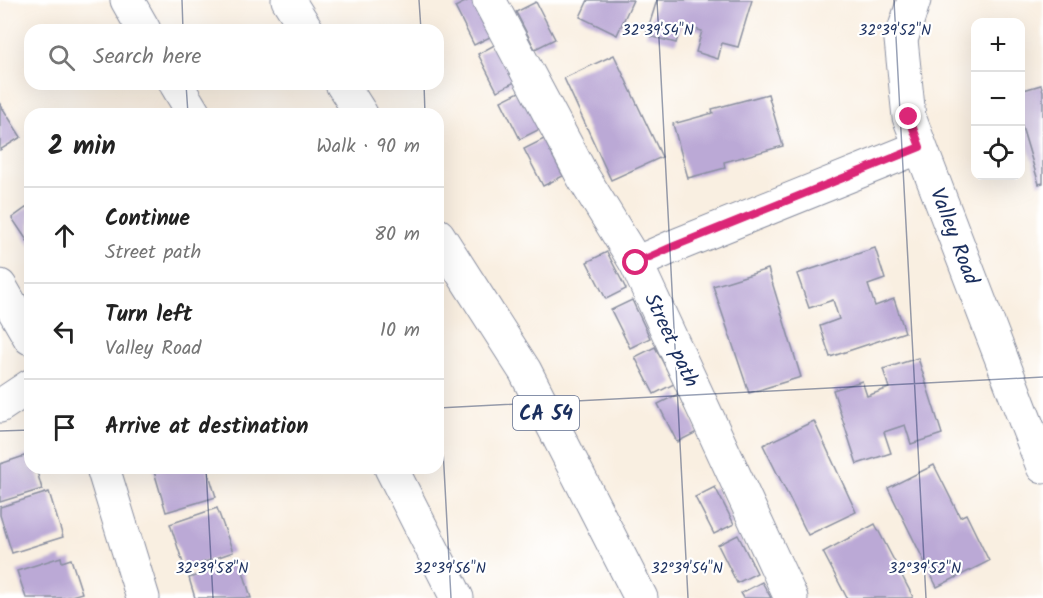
<!DOCTYPE html>
<html lang="en">
<head>
<meta charset="utf-8">
<style>
  body { margin:0; font-family:Kalam,sans-serif; background:#f6f6f6; color:#222 }
  .controls { position:absolute; right:18px; top:18px; display:grid; overflow:hidden; border-radius:12px; box-shadow:0 6px 24px #0002 }
  .controls button { width:54px; height:54px; display:grid; place-items:center; padding:0; border:0; border-bottom:2px solid #e0e0e0; background:#fff; color:#222; font:30px sans-serif }
  .stop { position:absolute; width:18px; height:18px; margin:-14px; border:4px solid #db2777; border-radius:50%; background:#fff }
  .stop.end { background:#db2777; border-color:#fff; box-shadow:0 2px 6px #0008 }
  .list { margin:0; padding:0; list-style:none }
  h2 { display:flex; justify-content:space-between; align-items:center; height:78px; margin:0; padding:0 24px; font-size:26px }
  h2 small { font-size:20px; font-weight:400; color:#767676 }
  .list li { display:grid; grid-template-columns:39px 1fr auto; gap:18px; align-items:center; box-sizing:border-box; height:96px; padding:0 24px; border-top:2px solid #e0e0e0 }
  .list b { display:block; font-size:22px; white-space:nowrap }
  .list p { margin:0; font-size:20px; white-space:nowrap; color:#767676 }
  .list em { font-size:20px; font-style:normal; color:#767676 }
  .icon { flex:none; width:33px; height:33px; fill:none; stroke:currentColor; stroke-width:2; stroke-linecap:round; stroke-linejoin:round }
  .map { position:relative; flex:none; width:1043px; height:598px; overflow:hidden }
  .search { position:absolute; background:#fff; box-shadow:0 6px 24px #0002; left:24px; top:24px; width:420px; height:66px; display:flex; align-items:center; gap:15px; box-sizing:border-box; padding:0 21px; border-radius:18px; color:#767676; font-size:22px }
  .panel { position:absolute; background:#fff; box-shadow:0 6px 24px #0002; left:24px; top:108px; width:420px; height:366px; border-radius:18px }
  .map>svg:first-child { display:block }
</style>
</head>
<body>
<div class="map">
<svg width="1043" height="598" viewBox="0 0 1043 598">
  <rect width="100%" height="100%" fill="#fff"/>
  <filter id="ink" filterUnits="userSpaceOnUse"><feTurbulence type="fractalNoise" baseFrequency=".0167" numOctaves="2"/><feDisplacementMap in="SourceGraphic" scale="12" xChannelSelector="R" yChannelSelector="G"/><feConvolveMatrix kernelMatrix="1 2 1 2 8 2 1 2 1" color-interpolation-filters="sRGB"/></filter>
  <filter id="wash" filterUnits="userSpaceOnUse"><feTurbulence type="fractalNoise" baseFrequency=".008" numOctaves="4" result="noise"/><feDisplacementMap in="SourceGraphic" scale="24" xChannelSelector="R" yChannelSelector="G"/><feGaussianBlur stdDeviation="1.35" result="paint"/><feColorMatrix in="noise" values="0 0 0 0 0 0 0 0 0 0 0 0 0 0 0 0 0 1.4 0 .05"/><feComposite in="paint" operator="in"/></filter>
  <g filter="url(#wash)">
    <rect width="100%" height="100%" fill="#f9efe1"/>
    <g id="blocks">
      <!-- building -->
      <g fill="#bba9d6">
        <path d="M 469,0 L 476,0 L 494,35 L 474,45 L 455,7 Z"/>
        <path d="M 588,0 L 633,0 L 617,35 L 580,17 Z"/>
        <path d="M 657,0 L 752,0 L 738,47 L 722,43 L 718,59 L 696,52 L 702,31 L 681,25 L 676,43 L 646,35 Z"/>
        <path d="M 536,2 L 555,39 L 535,49 L 516,12 Z"/>
        <path d="M 498,43 L 517,81 L 497,91 L 478,54 Z"/>
        <path d="M 614,55 L 662,157 L 611,180 L 564,78 Z"/>
        <path d="M 1041,85 L 1043,91 L 1043,183 L 1039,184 L 1020,120 L 1020,91 Z"/>
        <path d="M 521,91 L 540,129 L 520,139 L 501,101 Z"/>
        <path d="M 768,94 L 783,146 L 724,162 L 725,168 L 688,178 L 673,124 L 713,113 L 712,109 Z"/>
        <path d="M 0,104 L 21,137 L 0,150 Z"/>
        <path d="M 544,139 L 563,176 L 543,186 L 524,149 Z"/>
        <path d="M 30,205 L 30,245 L 12,218 Z"/>
        <path d="M 875,248 L 885,279 L 868,285 L 875,306 L 894,299 L 905,332 L 830,357 L 820,326 L 839,319 L 833,300 L 809,308 L 797,274 Z"/>
        <path d="M 607,252 L 626,289 L 606,299 L 587,262 Z"/>
        <path d="M 768,269 L 801,377 L 749,393 L 713,286 Z"/>
        <path d="M 632,300 L 650,338 L 630,348 L 611,310 Z"/>
        <path d="M 655,347 L 674,384 L 654,394 L 635,357 Z"/>
        <path d="M 918,358 L 942,434 L 911,444 L 905,425 L 884,432 L 891,453 L 857,464 L 833,390 L 862,381 L 867,396 L 889,388 L 883,369 Z"/>
        <path d="M 678,394 L 697,432 L 677,442 L 658,404 Z"/>
        <path d="M 814,421 L 856,512 L 808,535 L 763,445 Z"/>
        <path d="M 30,454 L 30,468 L 36,468 L 42,489 L 0,502 L 0,464 Z"/>
        <path d="M 934,465 L 960,517 L 966,514 L 989,561 L 937,587 L 888,488 Z"/>
        <path d="M 153,468 L 207,468 L 216,497 L 166,512 Z"/>
        <path d="M 715,487 L 734,524 L 714,534 L 695,497 Z"/>
        <path d="M 49,492 L 63,537 L 12,553 L 0,515 L 0,507 Z"/>
        <path d="M 217,508 L 233,552 L 185,569 L 170,524 Z"/>
        <path d="M 875,524 L 913,597 L 911,598 L 847,598 L 823,552 Z"/>
        <path d="M 738,535 L 757,573 L 737,583 L 718,545 Z"/>
        <path d="M 61,557 L 62,562 L 71,559 L 82,593 L 65,598 L 26,598 L 17,571 Z"/>
        <path d="M 240,561 L 251,598 L 195,598 L 189,578 Z"/>
        <path d="M 762,582 L 771,598 L 744,598 L 741,593 Z"/>
      </g>
    </g>
  </g>
  <g filter="url(#ink)">
    <use href="#blocks" fill-opacity="0" stroke="#8a8fa0" stroke-width="1.5"/>
    <g fill="none" stroke-linecap="round" stroke-linejoin="round">
      <defs>
        <g id="minor">
          <path d="M 489,0 L 583,177 L 636,263 L 791,598"/>
          <path d="M 914,0 L 901,40 L 909,117 L 1043,467"/>
          <path d="M 636,263 L 672,247 L 920,147"/>
          <path d="M 0,406 L 30,386"/>
        </g>
        <g id="major">
          <path d="M 0,286 L 30,338"/>
          <path d="M 103,468 L 143,598"/>
        </g>
        <g id="highway">
          <path d="M 127,0 L 144,30"/>
          <path d="M 288,0 L 307,30"/>
          <path d="M 176,84 L 194,114"/>
          <path d="M 342,84 L 361,114"/>
          <path d="M 438,235 L 525,371 L 641,598"/>
          <path d="M 391,468 L 457,598"/>
        </g>
      </defs>
      <!-- minor casing -->
      <use href="#minor" stroke="#8a8fa0" stroke-width="35"/>
      <!-- major casing -->
      <use href="#major" stroke="#8a8fa0" stroke-width="35"/>
      <!-- highway casing -->
      <use href="#highway" stroke="#8a8fa0" stroke-width="35"/>
      <!-- minor -->
      <use href="#minor" stroke="#fff" stroke-width="33"/>
      <!-- major -->
      <use href="#major" stroke="#fff" stroke-width="33"/>
      <!-- highway -->
      <use href="#highway" stroke="#fff" stroke-width="33"/>
    </g>
  </g>
  <g fill="none" stroke-linecap="round" stroke-linejoin="round" filter="url(#ink)">
    <!-- route -->
    <path stroke="#db2777" stroke-width="8" d="M 636,263 L 672,247 L 920,147 L 909,117"/>
  </g>
  <!-- ticks -->
  <path fill="none" stroke="#1b2f5e" stroke-width="1.5" stroke-opacity="0.45" d="M 182,0 L 183,30M 419,0 L 421,30M 657,0 L 688,598M 894,0 L 926,598M 186,84 L 188,114M 424,84 L 425,114M 438,356 L 451,598M 438,408 L 1043,377M 0,431 L 30,430M 206,468 L 213,598"/>
  <g text-anchor="middle" stroke-width="4.5" stroke-linejoin="round" paint-order="stroke">
    <!-- shield labels -->
    <rect fill="#fff" stroke="#5f6d8e" stroke-width="1.5" x="513" y="396" width="66" height="34" rx="4.5"/>
    <g font-size="20" font-weight="bold" fill="#1b2f5e">
      <text x="546" y="420">CA 54</text>
    </g>
    <!-- street labels -->
    <g font-size="21" fill="#1b2f5e" stroke="#fff">
      <text transform="translate(955 236) rotate(69)" y="7">Valley Road</text>
      <text transform="translate(672 340) rotate(65)" y="7">Street path</text>
    </g>
  </g>
  <g font-size="15" text-anchor="middle" fill="#1b2f5e" stroke="#fff" stroke-width="4.5" stroke-linejoin="round" paint-order="stroke">
    <text x="658" y="35">32°39'54"N</text>
    <text x="895" y="35">32°39'52"N</text>
    <text x="212" y="573">32°39'58"N</text>
    <text x="450" y="573">32°39'56"N</text>
    <text x="687" y="573">32°39'54"N</text>
    <text x="925" y="573">32°39'52"N</text>
  </g>
</svg>
<div class="controls">
<button>+</button>
<button>−</button>
<button><svg class="icon" aria-label="locate" viewBox="0 0 24 24"><circle cx="12" cy="12" r="6"/><path d="M12 2v4M12 18v4M2 12h4M18 12h4"/></svg></button>
</div>
<div class="stop" style="left:636px;top:263px"></div>
<div class="stop end" style="left:909px;top:117px"></div>
<div class="search"><svg class="icon" aria-label="search" viewBox="0 0 24 24"><circle cx="10" cy="10" r="6"/><path d="M15 15l6 6"/></svg>Search here</div>
<section class="panel">
<h2>2 min<small>Walk · 90 m</small></h2>
<ul class="list">
<li><svg class="icon" aria-label="ahead" viewBox="0 0 24 24"><path d="M12 20V5M6 11l6-6 6 6"/></svg><div><b>Continue</b><p>Street path</p></div><em>80 m</em></li>
<li><svg class="icon" aria-label="left" viewBox="0 0 24 24"><path d="M17 20v-9H6M10 6l-5 5 5 5"/></svg><div><b>Turn left</b><p>Valley Road</p></div><em>10 m</em></li>
<li><svg class="icon" aria-label="arrive" viewBox="0 0 24 24"><path d="M6 21V4h12l-3 4 3 4H6"/></svg><div><b>Arrive at destination</b></div></li>
</ul>
</section>
</div>
</body>
</html>
